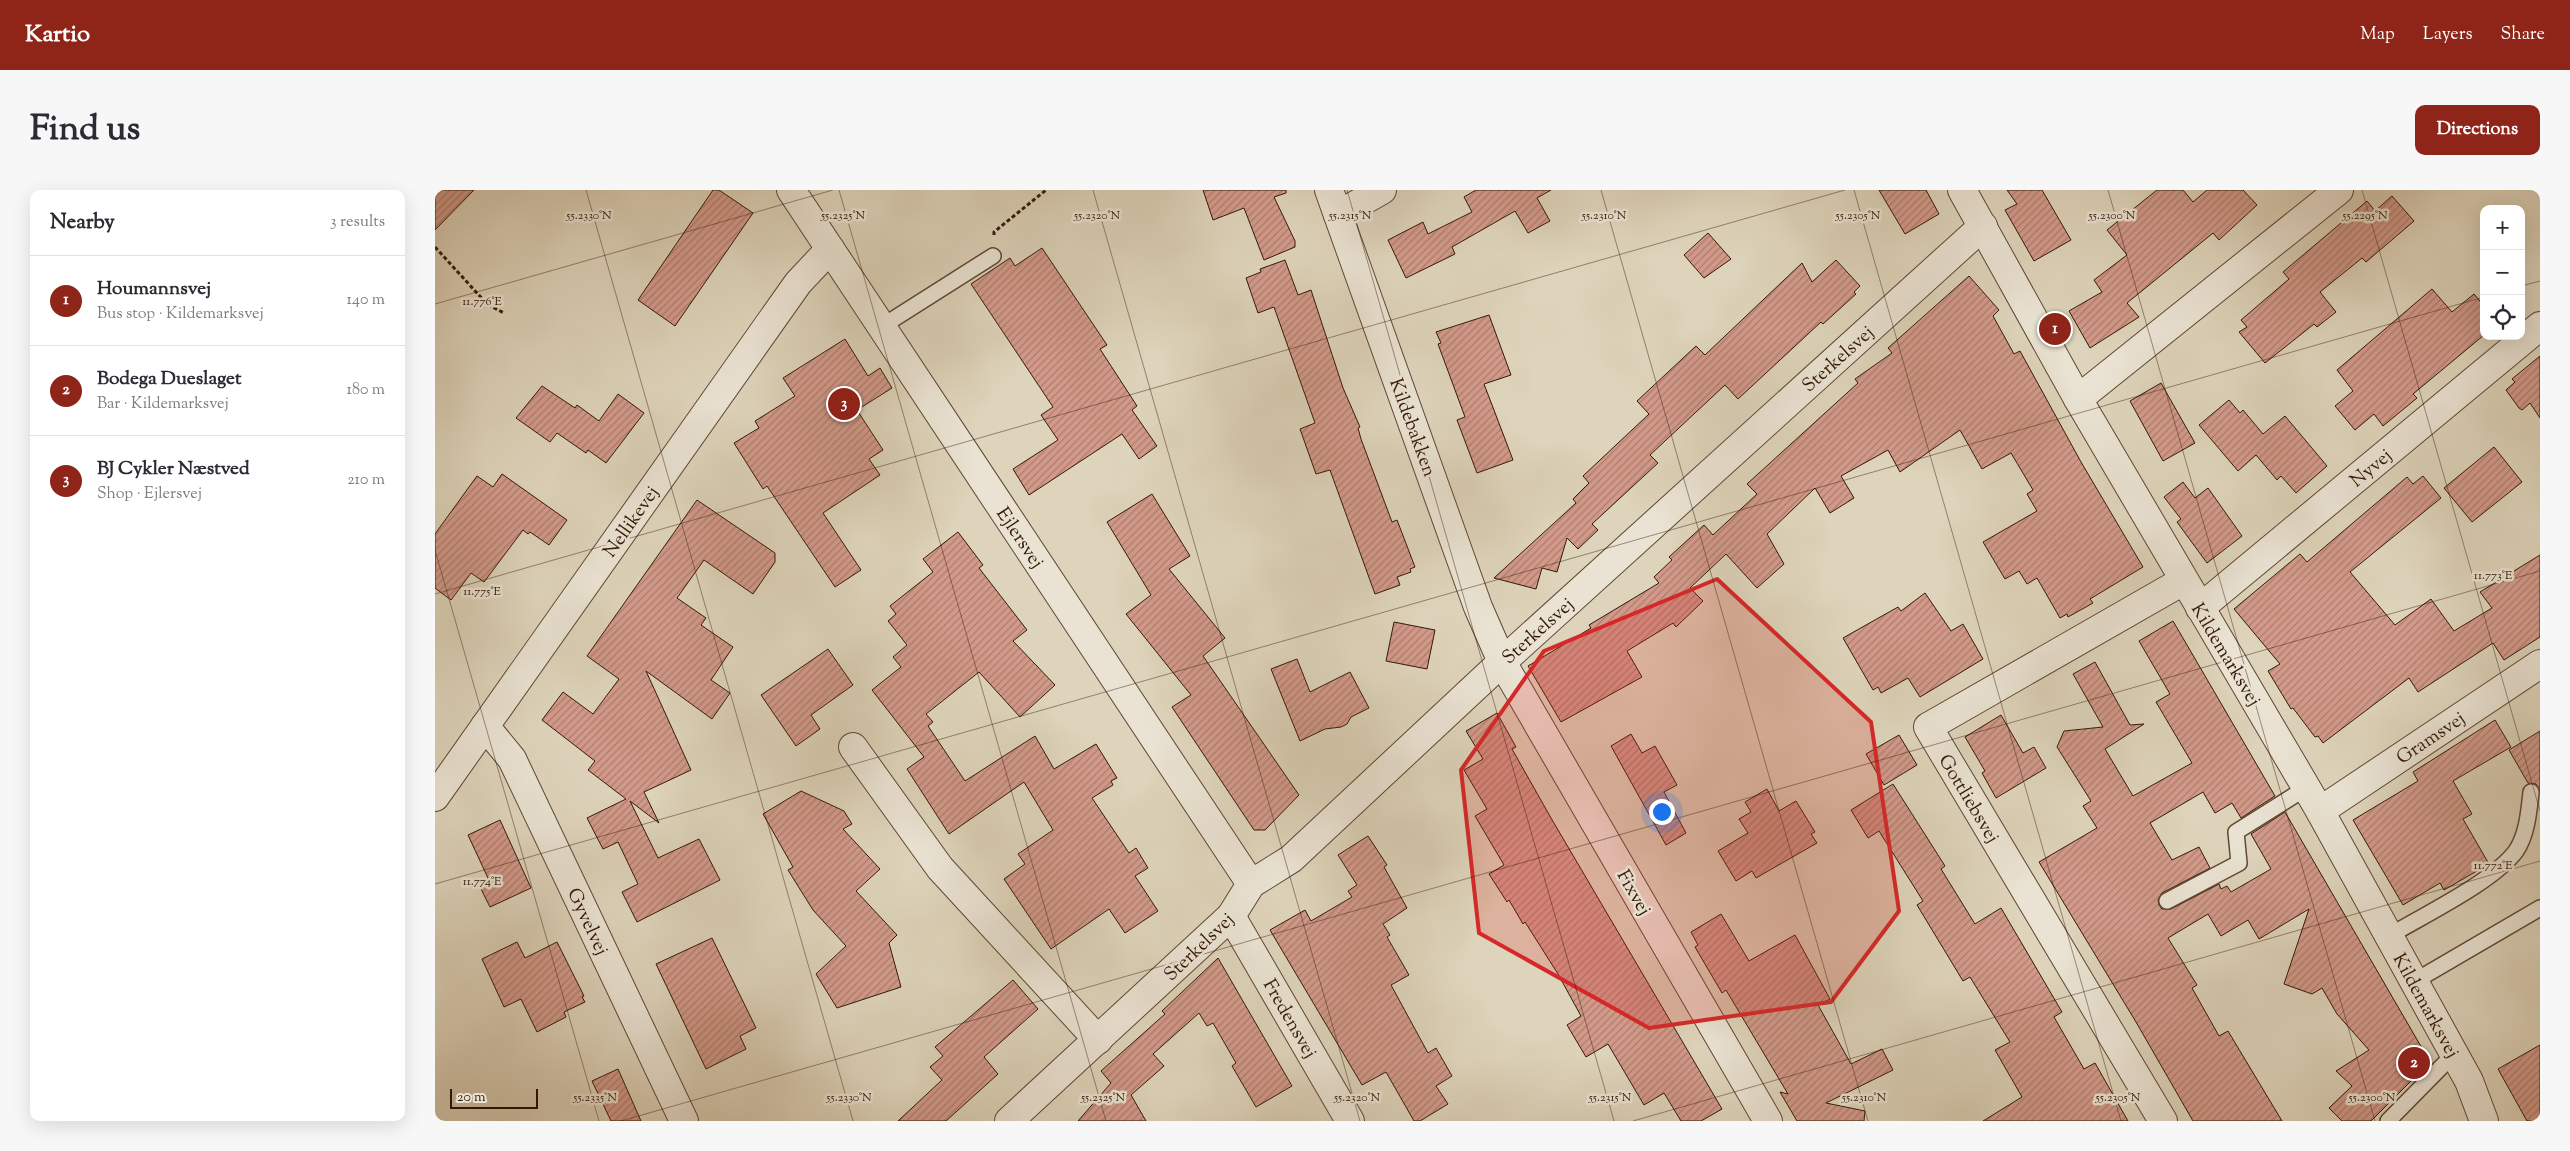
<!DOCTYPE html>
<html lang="en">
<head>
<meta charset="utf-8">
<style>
  body { margin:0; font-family:"Sorts Mill Goudy",serif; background:#f7f7f7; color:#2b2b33 }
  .controls { position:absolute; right:15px; top:15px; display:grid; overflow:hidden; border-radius:10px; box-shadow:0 5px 20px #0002 }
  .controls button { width:45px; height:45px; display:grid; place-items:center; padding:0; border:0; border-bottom:1px solid #e1e1e2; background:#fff; color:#2b2b33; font:25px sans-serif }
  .scale { position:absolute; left:15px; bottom:12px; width:88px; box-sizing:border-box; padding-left:5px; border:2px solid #341806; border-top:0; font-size:14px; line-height:18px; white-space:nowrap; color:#341806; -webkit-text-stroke:4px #eae3d3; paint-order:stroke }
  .you { position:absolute; left:1226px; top:621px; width:18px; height:18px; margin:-12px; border:4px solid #fff; border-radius:50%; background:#1a73e8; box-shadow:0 0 0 8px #1a73e833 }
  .badge { display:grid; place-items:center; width:32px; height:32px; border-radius:50%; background:#8f2418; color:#fff; font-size:16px; font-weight:700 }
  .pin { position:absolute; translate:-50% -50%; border:2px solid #fff; box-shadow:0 1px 5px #0006 }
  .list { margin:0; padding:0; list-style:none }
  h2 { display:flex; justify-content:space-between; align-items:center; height:65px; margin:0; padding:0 20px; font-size:21px }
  h2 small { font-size:16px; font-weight:400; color:#7c7c81 }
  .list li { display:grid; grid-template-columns:32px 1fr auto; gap:15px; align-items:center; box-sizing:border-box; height:90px; padding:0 20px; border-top:1px solid #e1e1e2 }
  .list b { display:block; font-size:19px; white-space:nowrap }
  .list p { margin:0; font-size:16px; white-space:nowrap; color:#7c7c81 }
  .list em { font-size:16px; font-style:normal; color:#7c7c81 }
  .icon { flex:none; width:28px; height:28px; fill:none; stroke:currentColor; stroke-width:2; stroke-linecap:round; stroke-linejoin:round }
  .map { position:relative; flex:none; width:2105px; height:931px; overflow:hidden; border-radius:10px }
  header { display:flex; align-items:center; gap:30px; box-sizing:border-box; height:70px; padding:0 25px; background:#8f2418; color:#fff }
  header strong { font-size:24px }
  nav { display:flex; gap:28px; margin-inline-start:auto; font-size:18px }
  .intro { display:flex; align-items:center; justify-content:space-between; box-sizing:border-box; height:120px; padding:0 30px }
  h1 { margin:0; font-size:35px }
  .button { padding:12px 22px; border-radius:10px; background:#8f2418; color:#fff; font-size:18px; font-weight:700 }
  main { display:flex; gap:30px; padding:0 30px }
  aside { flex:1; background:#fff; border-radius:10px; box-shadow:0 5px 20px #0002 }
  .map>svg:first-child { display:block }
</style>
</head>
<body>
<header>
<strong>Kartio</strong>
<nav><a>Map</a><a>Layers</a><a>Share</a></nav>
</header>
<div class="intro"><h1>Find us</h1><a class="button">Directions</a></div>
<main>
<aside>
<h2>Nearby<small>3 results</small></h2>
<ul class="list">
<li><span class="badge">1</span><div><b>Houmannsvej</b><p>Bus stop · Kildemarksvej</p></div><em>140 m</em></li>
<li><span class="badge">2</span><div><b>Bodega Dueslaget</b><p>Bar · Kildemarksvej</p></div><em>180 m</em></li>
<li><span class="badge">3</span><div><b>BJ Cykler Næstved</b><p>Shop · Ejlersvej</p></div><em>210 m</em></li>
</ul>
</aside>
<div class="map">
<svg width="2105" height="931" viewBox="0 0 2105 931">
  <defs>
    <pattern id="building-hatch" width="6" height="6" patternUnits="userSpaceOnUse" patternTransform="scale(1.25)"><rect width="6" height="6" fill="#d39a8a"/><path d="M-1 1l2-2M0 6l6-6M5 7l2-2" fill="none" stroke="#ac7d6f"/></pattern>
  </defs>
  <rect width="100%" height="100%" fill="#ded4bb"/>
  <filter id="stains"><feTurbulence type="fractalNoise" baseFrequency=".004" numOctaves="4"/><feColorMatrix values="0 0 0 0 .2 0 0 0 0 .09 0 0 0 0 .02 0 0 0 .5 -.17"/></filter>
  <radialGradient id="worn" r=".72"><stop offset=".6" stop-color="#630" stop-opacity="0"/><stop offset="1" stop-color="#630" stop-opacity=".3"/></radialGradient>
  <!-- building -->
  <g fill="url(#building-hatch)" stroke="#341806">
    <path d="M 0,0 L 39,0 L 0,40 Z"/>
    <path d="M 278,0 L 284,0 L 318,23 L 240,136 L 203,110 Z"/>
    <path d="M 768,0 L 851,0 L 851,3 L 839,7 L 860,51 L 860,57 L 829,70 L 809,18 L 778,30 Z"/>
    <path d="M 1041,0 L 1116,0 L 1102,8 L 1115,31 L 1093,43 L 1080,21 L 1017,57 L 1020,64 L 971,88 L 953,50 L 988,32 L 993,44 L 1037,22 L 1029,7 Z"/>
    <path d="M 1444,0 L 1491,0 L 1504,24 L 1470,44 Z"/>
    <path d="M 1572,0 L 1607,0 L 1636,50 L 1599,71 L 1570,20 L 1582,14 Z"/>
    <path d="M 1722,0 L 1748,0 L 1758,12 L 1772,0 L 1808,0 L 1822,15 L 1784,50 L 1778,43 L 1692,113 L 1704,127 L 1655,158 L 1634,121 L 1667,102 L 1659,90 L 1692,65 L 1672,40 Z"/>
    <path d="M 1957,6 L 1979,31 L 1931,72 L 1927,68 L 1885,102 L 1901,122 L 1882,137 L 1879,134 L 1830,173 L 1804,142 L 1812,137 L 1806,130 L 1854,89 L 1848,82 L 1932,11 L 1940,21 Z"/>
    <path d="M 1273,43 L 1296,69 L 1269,88 L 1249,65 Z"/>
    <path d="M 607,58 L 672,155 L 665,159 L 702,216 L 697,220 L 722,256 L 704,269 L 687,244 L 594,305 L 578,279 L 623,250 L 606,225 L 618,217 L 536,94 L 575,68 L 580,76 Z"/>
    <path d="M 850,70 L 863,105 L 876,100 L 908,198 L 925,237 L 923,238 L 926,249 L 957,332 L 962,330 L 980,377 L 975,379 L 976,382 L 962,387 L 965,395 L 940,404 L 895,280 L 881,284 L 865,239 L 880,233 L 839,117 L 823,123 L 811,88 L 826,82 L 825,79 Z"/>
    <path d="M 1401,70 L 1425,96 L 1419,102 L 1421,104 L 1388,134 L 1386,132 L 1303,209 L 1290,195 L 1215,265 L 1223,273 L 1157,334 L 1163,340 L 1143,359 L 1132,348 L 1122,382 L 1107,378 L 1101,399 L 1059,388 L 1141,313 L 1138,309 L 1154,293 L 1148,286 L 1214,224 L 1202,211 L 1261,156 L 1270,165 L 1367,73 L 1377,92 Z"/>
    <path d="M 1534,86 L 1564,120 L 1558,126 L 1579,164 L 1585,161 L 1646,272 L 1708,377 L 1655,409 L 1658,413 L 1633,427 L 1632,424 L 1625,428 L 1602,388 L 1592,394 L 1584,381 L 1570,389 L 1548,352 L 1602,321 L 1592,304 L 1598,300 L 1576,263 L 1547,279 L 1525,240 L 1465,282 L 1453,260 L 1406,286 L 1419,308 L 1395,323 L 1380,298 L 1332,344 L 1349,374 L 1322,398 L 1291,364 L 1255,398 L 1268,411 L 1241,437 L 1238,433 L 1192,461 L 1207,487 L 1126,532 L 1093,476 L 1156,438 L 1154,435 L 1224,393 L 1219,387 L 1237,370 L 1234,367 L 1269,335 L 1278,345 L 1322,304 L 1312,294 L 1423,193 L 1420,189 L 1457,163 L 1453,158 Z"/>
    <path d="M 1997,99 L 2017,122 L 2039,104 L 2049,116 L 2049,145 L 1978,204 L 1982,208 L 1948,236 L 1939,224 L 1920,240 L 1900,216 L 1918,201 L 1902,180 Z"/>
    <path d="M 1054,125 L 1076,185 L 1049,194 L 1078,270 L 1042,283 L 1022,230 L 1030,227 L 1003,154 L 1006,153 L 1001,142 Z"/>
    <path d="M 410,149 L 433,186 L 445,178 L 457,198 L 422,220 L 448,260 L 434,269 L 445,285 L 388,323 L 426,380 L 400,397 L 332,296 L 328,299 L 299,253 L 324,238 L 320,231 L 360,206 L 348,188 Z"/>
    <path d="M 2105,166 L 2105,228 L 2095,213 L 2087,220 L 2084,218 L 2071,200 L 2080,192 L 2077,189 Z"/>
    <path d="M 1726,193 L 1760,253 L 1728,271 L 1695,211 Z"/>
    <path d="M 107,196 L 140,218 L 142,215 L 164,231 L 183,204 L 209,223 L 171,273 L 153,260 L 151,263 L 122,243 L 115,252 L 81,228 Z"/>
    <path d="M 1794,210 L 1805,223 L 1808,220 L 1828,244 L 1850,226 L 1892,276 L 1861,303 L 1846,286 L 1842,290 L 1821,265 L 1803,281 L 1764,235 Z"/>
    <path d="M 2059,257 L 2087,292 L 2037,332 L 2009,298 Z"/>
    <path d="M 67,284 L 132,330 L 114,355 L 95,342 L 93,344 L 88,340 L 49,392 L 36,383 L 16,410 L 0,398 L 0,344 L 42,286 L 58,297 Z"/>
    <path d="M 1988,286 L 2006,308 L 1915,382 L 1960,435 L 1996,409 L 2019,441 L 2057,418 L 2045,402 L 2105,365 L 2105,447 L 2069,470 L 2058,453 L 1983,502 L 1974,488 L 1888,553 L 1883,546 L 1880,547 L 1858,518 L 1856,519 L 1833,481 L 1845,474 L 1799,419 L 1865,364 L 1872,372 L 1972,287 L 1978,294 Z"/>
    <path d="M 1748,292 L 1760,308 L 1773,298 L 1807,346 L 1772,373 L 1742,332 L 1746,329 L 1729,307 Z"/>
    <path d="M 717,304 L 755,366 L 734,379 L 790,448 L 768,466 L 864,605 L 830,640 L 819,640 L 737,517 L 756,505 L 691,424 L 716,405 L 672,332 Z"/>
    <path d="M 262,310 L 340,363 L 340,372 L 318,404 L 269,370 L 242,408 L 271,428 L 266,435 L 298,457 L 276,490 L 295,503 L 277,529 L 211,481 L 256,580 L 209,602 L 224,633 L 195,611 L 223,668 L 264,649 L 285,690 L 202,732 L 187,702 L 203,694 L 183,652 L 168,659 L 152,628 L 191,609 L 153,580 L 160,571 L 107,530 L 128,502 L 158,524 L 184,489 L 152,466 Z"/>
    <path d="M 523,342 L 548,375 L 544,378 L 592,440 L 578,451 L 620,495 L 585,527 L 544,482 L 491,524 L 498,532 L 493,536 L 530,591 L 600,546 L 619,579 L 661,554 L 682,588 L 676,591 L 678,595 L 657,608 L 694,663 L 701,658 L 713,678 L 700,686 L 723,721 L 690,743 L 674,719 L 616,759 L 569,689 L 590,674 L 583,664 L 618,640 L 589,592 L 514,644 L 472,579 L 489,567 L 437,500 L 466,477 L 458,467 L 472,455 L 453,431 L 461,424 L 455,416 L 498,382 L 488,369 Z"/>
    <path d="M 1490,403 L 1516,441 L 1528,434 L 1548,469 L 1485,507 L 1473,488 L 1446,503 L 1443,497 L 1438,500 L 1408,448 L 1463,417 L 1466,421 Z"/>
    <path d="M 1738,431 L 1840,606 L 1806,628 L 1797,613 L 1780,623 L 1768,602 L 1715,633 L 1737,670 L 1764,657 L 1775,678 L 1727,703 L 1723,710 L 1724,715 L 1727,719 L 1736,719 L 1784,694 L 1786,699 L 1792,696 L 1796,702 L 1836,679 L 1816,644 L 1850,622 L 1995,872 L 1936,931 L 1907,931 L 1894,918 L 1917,896 L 1901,881 L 1934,860 L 1902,824 L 1887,798 L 1877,804 L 1849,794 L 1874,719 L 1824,749 L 1813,730 L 1786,746 L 1773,724 L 1733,748 L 1762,795 L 1757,798 L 1784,846 L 1793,841 L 1847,931 L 1758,931 L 1701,832 L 1604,672 L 1662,638 L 1648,616 L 1656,611 L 1622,557 L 1629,541 L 1668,537 L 1638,484 L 1660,472 L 1695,535 L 1709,534 L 1670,559 L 1698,606 L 1757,573 L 1721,512 L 1735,504 L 1704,451 Z"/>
    <path d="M 959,432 L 1000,440 L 992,479 L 951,471 Z"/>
    <path d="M 393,459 L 418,495 L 376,525 L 385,539 L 361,556 L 326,505 Z"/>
    <path d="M 862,469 L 875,502 L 915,482 L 934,518 L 916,527 L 912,534 L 906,537 L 890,539 L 865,551 L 836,479 Z"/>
    <path d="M 1062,523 L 1081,557 L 1077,559 L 1116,628 L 1287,919 L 1266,931 L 1246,931 L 1229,903 L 1209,915 L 1173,854 L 1151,867 L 1132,835 L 1146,826 L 1123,784 L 1090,732 L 1088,734 L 1074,710 L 1072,712 L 1054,684 L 1069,675 L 1040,626 L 1052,619 L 1029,580 L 1048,569 L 1031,541 Z"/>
    <path d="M 1566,525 L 1588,563 L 1599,557 L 1611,578 L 1561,608 L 1547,583 L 1550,581 L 1530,547 Z"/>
    <path d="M 2060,530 L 2076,557 L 2018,591 L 2037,624 L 2028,629 L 2054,674 L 2009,700 L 2005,693 L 1968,715 L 1918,630 L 1983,591 L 1978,582 Z"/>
    <path d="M 2105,541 L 2105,601 L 2101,594 L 2093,593 L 2074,560 Z"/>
    <path d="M 1196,544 L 1207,563 L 1220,556 L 1242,595 L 1229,602 L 1251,643 L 1231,655 L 1176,556 Z"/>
    <path d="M 1464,545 L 1482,575 L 1449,595 L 1431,564 Z"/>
    <path d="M 1458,594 L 1510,676 L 1506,679 L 1540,734 L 1566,718 L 1627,822 L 1619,827 L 1649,879 L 1660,873 L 1693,931 L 1548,931 L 1587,907 L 1560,860 L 1575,852 L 1535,787 L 1528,791 L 1482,715 L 1488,711 L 1444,641 L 1433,648 L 1416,620 Z"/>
    <path d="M 1332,599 L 1344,621 L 1361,611 L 1380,642 L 1376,644 L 1382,653 L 1321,688 L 1317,681 L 1301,691 L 1283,661 L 1313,643 L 1304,629 L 1316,622 L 1310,612 Z"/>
    <path d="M 366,601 L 409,621 L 417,634 L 408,639 L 445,679 L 421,701 L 462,745 L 454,753 L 466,797 L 402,818 L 381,784 L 411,756 L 378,720 L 353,680 L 358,677 L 328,624 Z"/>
    <path d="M 65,630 L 96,698 L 55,717 L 43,693 L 53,688 L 33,645 Z"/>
    <path d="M 933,646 L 952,675 L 949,677 L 972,718 L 948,734 L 955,745 L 952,747 L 974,785 L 956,795 L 993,863 L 1001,858 L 1017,886 L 1001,896 L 1013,914 L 985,931 L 979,931 L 951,882 L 927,895 L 835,740 L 870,720 L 876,731 L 917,707 L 913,701 L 922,695 L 903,665 Z"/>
    <path d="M 1286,724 L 1314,771 L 1360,745 L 1395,809 L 1383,815 L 1416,874 L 1447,859 L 1458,880 L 1391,913 L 1430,921 L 1429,931 L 1362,931 L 1345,902 L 1353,904 L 1291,800 L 1287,803 L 1260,757 L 1263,755 L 1256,742 Z"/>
    <path d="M 277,748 L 321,838 L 305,846 L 311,859 L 271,879 L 221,774 Z"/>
    <path d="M 82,752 L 90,768 L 122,752 L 149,806 L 147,807 L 150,812 L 129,822 L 131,827 L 102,842 L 86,809 L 69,817 L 47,769 Z"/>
    <path d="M 783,768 L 857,896 L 821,917 L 797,876 L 801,873 L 778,833 L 772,836 L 764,823 L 718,864 L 729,876 L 696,905 L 711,931 L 643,931 L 676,893 L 666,881 L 730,824 L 727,821 Z"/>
    <path d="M 578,790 L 603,819 L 549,867 L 563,884 L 511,931 L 463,931 L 507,890 L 495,877 L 508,866 L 500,857 Z"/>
    <path d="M 2105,855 L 2105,931 L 2092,931 L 2063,879 Z"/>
    <path d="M 183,879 L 206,931 L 176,931 L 157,891 Z"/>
  </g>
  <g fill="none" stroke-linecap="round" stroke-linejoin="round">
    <defs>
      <g id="lane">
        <path d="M 446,137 L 558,66"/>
        <path d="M 1732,711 L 1804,673 L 1801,642 L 1871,598"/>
        <path d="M 1954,746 C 1989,725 2058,692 2081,661 C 2092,645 2094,621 2096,602"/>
        <path d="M 1980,791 L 2105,718"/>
        <path d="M 1953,931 L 2019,864"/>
      </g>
      <g id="street">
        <path d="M 356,0 L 816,694"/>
        <path d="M 894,0 L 1043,417 L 1067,472 L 1333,931"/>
        <path d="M 1527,0 L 1643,209 L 1885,621 L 2034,891 L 2049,931"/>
        <path d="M 903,25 L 947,0"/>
        <path d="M 1643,209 L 1904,0"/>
        <path d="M 1765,418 L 2105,136"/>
        <path d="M 50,536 L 77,569 L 249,931"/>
        <path d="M 418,557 L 505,678 L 663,850"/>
        <path d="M 0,607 L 363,93 L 395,59"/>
        <path d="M 1885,621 L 2105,474"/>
        <path d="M 796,726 L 915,931"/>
        <path d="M 574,931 L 796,726 L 816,694 L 856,669 L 1067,472 L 1548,36"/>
        <path d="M 1728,931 L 1493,537 L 1748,391"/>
      </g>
    </defs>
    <!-- lane casing -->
    <use href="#lane" stroke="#5e4733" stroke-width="18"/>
    <!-- street casing -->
    <use href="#street" stroke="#5e4733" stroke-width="30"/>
    <!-- path -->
    <g stroke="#341806" stroke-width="3" stroke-dasharray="4 2.5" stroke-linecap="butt">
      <path d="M 559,45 L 559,42 L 611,0"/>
      <path d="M 0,57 L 52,114 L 69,123"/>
    </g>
    <!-- lane -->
    <use href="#lane" stroke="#eae3d3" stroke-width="15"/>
    <!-- street -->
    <use href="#street" stroke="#eae3d3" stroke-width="28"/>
  </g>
  <!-- marked area -->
  <path fill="#d62828" fill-opacity="0.2" stroke="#d62828" stroke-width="4" stroke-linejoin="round" d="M 1282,389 L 1436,532 L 1464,721 L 1396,812 L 1214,838 L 1044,743 L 1026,580 L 1109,461 Z"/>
  <!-- ticks -->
  <path fill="none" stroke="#341806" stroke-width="1" stroke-opacity="0.45" d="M 151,0 L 418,931M 404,0 L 671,931M 658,0 L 925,931M 912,0 L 1179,931M 1166,0 L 1433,931M 1419,0 L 1686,931M 1673,0 L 1940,931M 1927,0 L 2105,621M 2086,96 L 2105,91M 0,114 L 398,0M 0,360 L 164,931M 0,404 L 1410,0M 0,694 L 2049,107M 186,931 L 2105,381M 1198,931 L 2105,671"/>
  <g text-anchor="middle" stroke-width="5" stroke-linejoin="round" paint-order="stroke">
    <!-- street labels -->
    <g font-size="19" fill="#341806" stroke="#eae3d3">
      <text transform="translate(1402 168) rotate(-42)" y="7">Sterkelsvej</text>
      <text transform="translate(979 237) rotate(70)" y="7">Kildebakken</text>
      <text transform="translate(1935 277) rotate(-40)" y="7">Nyvej</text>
      <text transform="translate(195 331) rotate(-55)" y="7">Nellikevej</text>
      <text transform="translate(586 347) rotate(56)" y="7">Ejlersvej</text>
      <text transform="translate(1102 440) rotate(-42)" y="7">Sterkelsvej</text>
      <text transform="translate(1792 464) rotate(59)" y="7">Kildemarksvej</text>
      <text transform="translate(1995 547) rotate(-34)" y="7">Gramsvej</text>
      <text transform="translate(1535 608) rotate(59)" y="7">Gottliebsvej</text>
      <text transform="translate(1200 702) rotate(60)" y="7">Fixvej</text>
      <text transform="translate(154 731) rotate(65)" y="7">Gyvelvej</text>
      <text transform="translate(763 756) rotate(-44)" y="7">Sterkelsvej</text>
      <text transform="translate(1992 815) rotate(61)" y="7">Kildemarksvej</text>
      <text transform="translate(856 828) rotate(60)" y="7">Fredensvej</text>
    </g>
  </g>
  <g font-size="12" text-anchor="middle" fill="#341806" stroke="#eae3d3" stroke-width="5" stroke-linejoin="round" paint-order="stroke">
    <text x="154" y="29">55.2330°N</text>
    <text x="408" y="29">55.2325°N</text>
    <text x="662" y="29">55.2320°N</text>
    <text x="915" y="29">55.2315°N</text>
    <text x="1169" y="29">55.2310°N</text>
    <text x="1423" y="29">55.2305°N</text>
    <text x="1677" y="29">55.2300°N</text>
    <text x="1930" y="29">55.2295°N</text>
    <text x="47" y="115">11.776°E</text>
    <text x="2058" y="389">11.773°E</text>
    <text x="47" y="405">11.775°E</text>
    <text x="2058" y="679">11.772°E</text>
    <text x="47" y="695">11.774°E</text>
    <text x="160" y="911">55.2335°N</text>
    <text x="414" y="911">55.2330°N</text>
    <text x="668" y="911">55.2325°N</text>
    <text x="922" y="911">55.2320°N</text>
    <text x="1175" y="911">55.2315°N</text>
    <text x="1429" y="911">55.2310°N</text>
    <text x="1683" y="911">55.2305°N</text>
    <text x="1937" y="911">55.2300°N</text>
  </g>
  <rect width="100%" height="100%" filter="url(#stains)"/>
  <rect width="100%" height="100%" fill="url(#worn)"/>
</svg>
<div class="controls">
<button>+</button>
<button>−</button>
<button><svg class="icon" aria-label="locate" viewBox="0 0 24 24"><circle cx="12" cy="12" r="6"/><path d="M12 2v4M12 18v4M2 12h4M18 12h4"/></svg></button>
</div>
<div class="scale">20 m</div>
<div class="you"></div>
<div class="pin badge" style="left:1620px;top:139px">1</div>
<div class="pin badge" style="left:1979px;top:873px">2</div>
<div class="pin badge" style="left:409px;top:214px">3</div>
</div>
</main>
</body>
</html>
